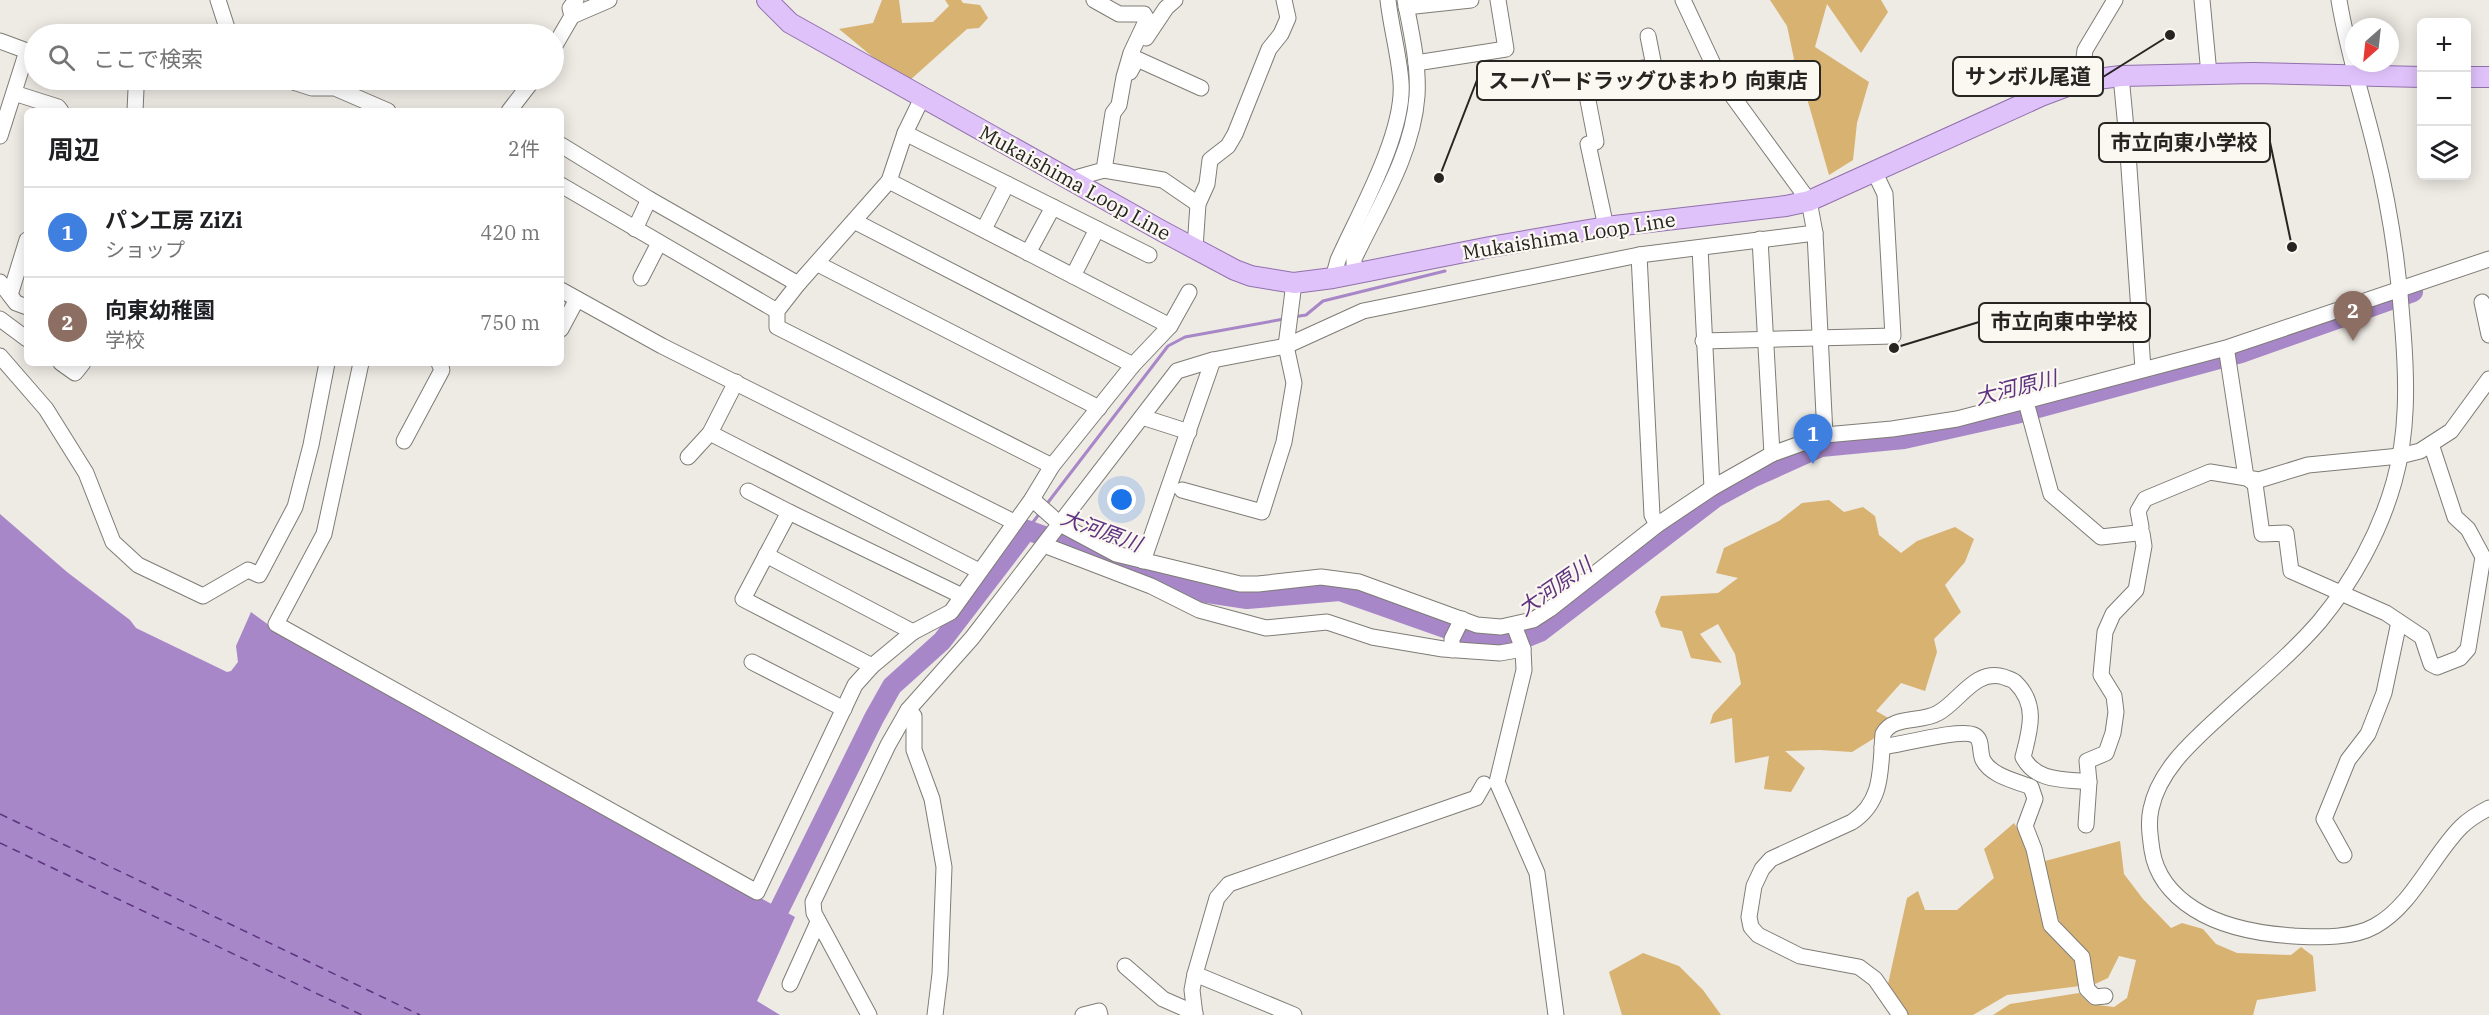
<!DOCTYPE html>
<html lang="ja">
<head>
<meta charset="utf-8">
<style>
  body { margin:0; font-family:"IBM Plex Serif","Noto Sans JP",serif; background:#f2f2f2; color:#202124 }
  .controls { position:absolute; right:18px; top:18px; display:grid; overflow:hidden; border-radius:9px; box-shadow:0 3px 15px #0003 }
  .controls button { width:54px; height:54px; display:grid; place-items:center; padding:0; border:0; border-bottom:2px solid #e0e0e0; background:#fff; color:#202124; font:30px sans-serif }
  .compass { position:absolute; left:2345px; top:18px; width:54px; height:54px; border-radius:50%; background:#fff; box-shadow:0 3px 15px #0003; rotate:207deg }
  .you { position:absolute; left:1122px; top:500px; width:21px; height:21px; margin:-15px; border:4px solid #fff; border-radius:50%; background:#1a73e8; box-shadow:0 0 0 9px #1a73e833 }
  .badge { display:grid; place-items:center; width:39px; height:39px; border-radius:50%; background:#d93025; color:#fff; font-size:20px; font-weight:700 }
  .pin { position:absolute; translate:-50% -50px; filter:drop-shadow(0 2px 3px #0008) }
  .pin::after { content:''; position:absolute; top:32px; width:21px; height:18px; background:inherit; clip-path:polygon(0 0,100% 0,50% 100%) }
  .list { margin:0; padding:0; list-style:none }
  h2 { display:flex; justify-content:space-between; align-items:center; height:78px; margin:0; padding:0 24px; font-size:26px }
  h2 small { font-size:20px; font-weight:400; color:#757577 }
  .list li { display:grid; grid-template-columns:39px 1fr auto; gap:18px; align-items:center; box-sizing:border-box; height:90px; padding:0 24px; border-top:2px solid #e0e0e0 }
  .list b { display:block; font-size:22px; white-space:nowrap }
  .list p { margin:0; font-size:20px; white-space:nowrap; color:#757577 }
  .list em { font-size:20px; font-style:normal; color:#757577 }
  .icon { flex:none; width:33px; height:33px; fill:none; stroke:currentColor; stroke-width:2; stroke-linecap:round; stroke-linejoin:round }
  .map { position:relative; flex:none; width:2489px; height:1015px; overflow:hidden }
  .search { position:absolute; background:#fff; box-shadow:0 3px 15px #0003; left:24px; top:24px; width:540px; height:66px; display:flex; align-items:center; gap:15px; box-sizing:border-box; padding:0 21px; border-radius:33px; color:#757577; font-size:22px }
  .panel { position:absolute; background:#fff; box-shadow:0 3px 15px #0003; left:24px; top:108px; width:540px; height:258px; border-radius:9px }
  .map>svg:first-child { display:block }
</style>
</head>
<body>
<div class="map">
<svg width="2489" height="1015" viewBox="0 0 2489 1015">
  <rect width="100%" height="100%" fill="#eeeae4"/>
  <!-- green -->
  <g fill="#d8b271">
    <path d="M 882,0 L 899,0 L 902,23 L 933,22 L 949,6 L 945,0 L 961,0 L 963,3 L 980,5 L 988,18 L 979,28 L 967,29 L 909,81 L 897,77 L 839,29 L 873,23 Z"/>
    <path d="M 1770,0 L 1881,0 L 1888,12 L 1861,53 L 1827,4 L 1815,47 L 1869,82 L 1857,123 L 1853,160 L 1829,175 L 1804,88 L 1784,70 L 1794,59 L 1787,26 Z"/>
    <path d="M 1829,500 L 1844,512 L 1863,507 L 1875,516 L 1879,535 L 1901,553 L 1917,541 L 1955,527 L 1974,539 L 1965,562 L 1945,585 L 1961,612 L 1934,639 L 1937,652 L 1925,691 L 1901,683 L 1876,711 L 1890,719 L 1873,739 L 1852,752 L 1820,750 L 1785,751 L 1805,768 L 1791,792 L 1764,789 L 1769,756 L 1735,763 L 1732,718 L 1710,724 L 1713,714 L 1741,684 L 1735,654 L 1718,624 L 1700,634 L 1722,663 L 1691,658 L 1682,631 L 1661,627 L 1655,612 L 1661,596 L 1718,593 L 1738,578 L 1716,573 L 1724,548 L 1779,521 L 1802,503 Z"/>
    <path d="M 2014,823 L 2026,843 L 2036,885 L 2077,959 L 2080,986 L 2007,995 L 1973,1015 L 1906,1015 L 1888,984 L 1907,898 L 1918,891 L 1925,910 L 1957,910 L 1994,878 L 1984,849 Z"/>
    <path d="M 2120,841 L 2124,874 L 2143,899 L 2171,928 L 2182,923 L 2203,929 L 2216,944 L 2237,953 L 2291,955 L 2301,947 L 2313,956 L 2316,991 L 2257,1000 L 2253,1015 L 1993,1015 L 2010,1004 L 2079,993 L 2090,1004 L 2114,1007 L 2127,998 L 2136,960 L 2119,956 L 2108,978 L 2095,984 L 2089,959 L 2067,935 L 2055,913 L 2045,861 Z"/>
    <path d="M 1643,953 L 1679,966 L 1703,990 L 1721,1015 L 1622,1015 L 1609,972 Z"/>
  </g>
  <!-- water -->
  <path fill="#a787c7" d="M 0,514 L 67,572 L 130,620 L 136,628 L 227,672 L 231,671 L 238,662 L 236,646 L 251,612 L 277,631 L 795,917 L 757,1001 L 780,1015 L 0,1015 Z"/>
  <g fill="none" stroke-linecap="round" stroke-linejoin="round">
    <!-- stream -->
    <g stroke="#a787c7" stroke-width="3">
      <path d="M 1293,317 L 1306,315 L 1323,301 L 1445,271"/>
      <path d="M 1046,505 L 1168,346 L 1185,337 L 1284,319"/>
      <path d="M 1027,530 L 1040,513"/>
    </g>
    <!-- river -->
    <path stroke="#a787c7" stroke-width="20" d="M 780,908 L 874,718 L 892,686 L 942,641 L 1027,530 L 1201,592 L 1247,599 L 1340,591 L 1482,641 L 1510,644 L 1540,632 L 1715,498 L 1752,478 L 1821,447 L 1904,439 L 2016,414 L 2241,353 L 2413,292"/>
    <!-- ferry -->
    <g stroke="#5e3381" stroke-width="1.5" stroke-dasharray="8 6" stroke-linecap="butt">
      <path d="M 0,814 L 420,1015"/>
      <path d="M 0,843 L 362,1015"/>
    </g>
    <defs>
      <g id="minor">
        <path d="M 218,0 L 229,34"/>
        <path d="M 1683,0 L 1720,79 L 1809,201 L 1815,233 L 1825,435"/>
        <path d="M 2202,0 L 2209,74"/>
        <path d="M 2339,0 C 2347,50 2363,99 2375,148 C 2390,208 2399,269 2403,331 C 2407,382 2408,433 2394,482 C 2380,532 2353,581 2320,621 C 2290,656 2253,685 2220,716 C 2192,742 2159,770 2151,809 C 2148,822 2150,836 2152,850 C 2156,876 2172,895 2194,909 C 2222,927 2262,934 2294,936 C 2319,937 2352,939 2375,926 C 2412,906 2432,856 2461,827 C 2469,819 2479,813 2489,808"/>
        <path d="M 1406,7 L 1471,0"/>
        <path d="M 572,16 L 570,8 L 576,0"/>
        <path d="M 1146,38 L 1166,8 L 1175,0"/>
        <path d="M 0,41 L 27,51 L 0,136"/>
        <path d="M 554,47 L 572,16 L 609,0"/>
        <path d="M 1416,63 L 1506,49 L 1498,0"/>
        <path d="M 1130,72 L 1137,59 L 1201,88"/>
        <path d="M 2121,76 L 2127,139 L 2143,369"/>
        <path d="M 287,80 L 312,88 L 335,88 L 388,111"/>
        <path d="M 2081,81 L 2085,50 L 2115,0"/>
        <path d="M 14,93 L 58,107 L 61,111"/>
        <path d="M 922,98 L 905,133 L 889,181 L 798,284 L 777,311 L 777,327 L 1052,466"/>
        <path d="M 135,111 L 136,89 L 139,80"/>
        <path d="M 509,111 L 533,80"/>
        <path d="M 905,133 L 1149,255"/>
        <path d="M 561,145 L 649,199 L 798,284"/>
        <path d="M 1104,170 L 1163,180 L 1198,204"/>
        <path d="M 889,181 L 1170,326"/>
        <path d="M 1075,183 L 1079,177 L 1104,170 L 1113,113 L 1119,105 L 1124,77 L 1131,53 L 1147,19 L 1144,14 L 1119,14 L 1094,0"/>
        <path d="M 561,185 L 777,311"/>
        <path d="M 854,221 L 1133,365"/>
        <path d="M 1606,227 L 1588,144 L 1596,142 L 1586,90 L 1637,80 L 1637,69 L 1654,66 L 1648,36"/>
        <path d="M 635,229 L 649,199"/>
        <path d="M 984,229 L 1007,184"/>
        <path d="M 1760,239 L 1772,454"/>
        <path d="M 1195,248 L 1198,204 L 1207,184 L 1210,160 L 1228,146 L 1235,134 L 1269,49 L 1281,34 L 1288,18 L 1284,0"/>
        <path d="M 1700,248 L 1712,488"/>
        <path d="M 1028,253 L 1053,207"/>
        <path d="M 1639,255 L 1652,515 L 1657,525"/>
        <path d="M 818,264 L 1099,408"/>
        <path d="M 1354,274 L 1354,259 C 1378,208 1413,154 1417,96 C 1419,65 1411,31 1405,0"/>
        <path d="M 1073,276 L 1097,229"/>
        <path d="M 641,278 L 659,243"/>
        <path d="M 1333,278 L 1338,260 C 1359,213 1405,133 1401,82 C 1399,55 1391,27 1388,0"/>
        <path d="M 0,282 L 16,303 L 27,307"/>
        <path d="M 561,290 L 662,346 L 1014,522"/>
        <path d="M 10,295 L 27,240"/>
        <path d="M 2482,302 L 2489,335"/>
        <path d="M 0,319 L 27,339"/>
        <path d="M 561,329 L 577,299"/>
        <path d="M 1703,341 L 1893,336 L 1885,194 L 1874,171"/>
        <path d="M 2227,353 L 2246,477 L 2255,484 L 2262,534 L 2286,533 L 2291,571 L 2386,613 L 2422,637 L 2431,664 L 2437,667 L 2460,658 L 2468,649 L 2483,557 L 2468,529 L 2455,517 L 2431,444"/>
        <path d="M 0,356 L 46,409 L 86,473 L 113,542 L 138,565 L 203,596 L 248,570 L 259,575 L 295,507 L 311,445 L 327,363"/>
        <path d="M 61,363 L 75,373 L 83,363"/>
        <path d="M 361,363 L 324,534 L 276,624 L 757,892 L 855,685 L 872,666 L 913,632 L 951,612 L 1032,499 L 1052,466 L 1133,365 L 1170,326 L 1189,292"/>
        <path d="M 2026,402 L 2051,494 L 2101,537 L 2137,533 L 2141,527 L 2138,511 L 2145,499 L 2210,472 L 2259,480 L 2308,465 L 2400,456 L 2420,451 L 2451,431 L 2489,379"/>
        <path d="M 1142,417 L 1189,432"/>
        <path d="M 710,433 L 979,571"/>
        <path d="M 404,441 L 442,370 L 439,363"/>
        <path d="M 688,457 L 710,433 L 736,382"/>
        <path d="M 1182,490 L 1262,512 L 1284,442 L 1294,383 L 1286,346 L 1294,283"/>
        <path d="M 748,491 L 789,512"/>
        <path d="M 1032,499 L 1060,524 L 1116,554 L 1240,584 L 1258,584 L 1321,577 L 1359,582 L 1477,625 L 1501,627 L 1533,620 L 1550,609 L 1657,525 L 1712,488 L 1772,454 L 1825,435 L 1892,429 L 1957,419 L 2226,348 L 2489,259"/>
        <path d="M 1044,545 L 1151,586 L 1199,610 L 1266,628 L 1327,622 L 1372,637 L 1443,649 L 1500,653 L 1523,649"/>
        <path d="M 766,555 L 913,632"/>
        <path d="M 1143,561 L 1213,360"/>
        <path d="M 1514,625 L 1523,649 L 1524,670 L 1497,782 L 1537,873 L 1556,1015"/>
        <path d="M 1452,650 L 1452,639 L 1462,619"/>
        <path d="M 752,662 L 844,709"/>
        <path d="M 872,666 L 743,599 L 789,512 L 962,596"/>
        <path d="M 908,710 L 914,716 L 914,750 L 932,799 L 944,867 L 940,974 L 935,1015"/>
        <path d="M 1882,747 C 1900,745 1961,728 1974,735 C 1983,739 1979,752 1983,760 C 1991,776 2016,781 2031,787 L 2035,799 L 2025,826 L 2034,849 L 2051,925 L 2082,957 L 2087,989 L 2095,997 L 2105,996"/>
        <path d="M 2086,825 L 2089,782 L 2087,761 L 2106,753 L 2113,733 L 2116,712 L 2114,696 L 2101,675 L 2105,632 L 2113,614 L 2136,590 L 2144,546 L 2142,533 L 2139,531"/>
        <path d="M 2344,855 L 2324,819 L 2348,760 L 2368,734 L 2384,693 L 2399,622"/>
        <path d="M 1125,966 L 1163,999 L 1195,1013"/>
        <path d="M 1195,974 L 1294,1015"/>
        <path d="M 790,984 L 818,922"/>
        <path d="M 869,1015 L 814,913 L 813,902 L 888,745 L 908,710 L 972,638 L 1177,371 L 1213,360 L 1286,346 L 1363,311 L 1639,255 L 1815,233"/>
        <path d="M 1083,1015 L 1099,1011 L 1100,1015"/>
        <path d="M 1195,1015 L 1192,990 L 1195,974 L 1217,898 L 1229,884 L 1476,798 L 1484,784"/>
        <path d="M 1900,1015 L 1875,979 L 1859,967 L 1800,956 L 1758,935 L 1751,927 L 1749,917 L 1754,886 L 1762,869 L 1771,859 L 1852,822 C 1884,801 1880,768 1883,734 C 1893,715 1921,723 1938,713 C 1959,702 1975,668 2004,677 C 2008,679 2013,679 2016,683 C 2038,705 2030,730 2023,757 C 2036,782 2063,779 2089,782"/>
      </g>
      <g id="major">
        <path d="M 767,0 L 790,23 L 1160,230 L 1235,270 L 1251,276 L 1294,283 L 1333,278 L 1490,247 L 1606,227 L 1786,206 L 1809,201 L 2041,96 L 2081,81 L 2121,76 L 2253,73 L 2422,77"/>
        <path d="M 2466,77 L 2489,77"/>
      </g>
    </defs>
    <!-- minor casing -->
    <use href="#minor" stroke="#7f7c76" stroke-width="17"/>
    <!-- major casing -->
    <use href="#major" stroke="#9171ac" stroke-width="22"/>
    <!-- minor -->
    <use href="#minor" stroke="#fff" stroke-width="15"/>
    <!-- major -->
    <use href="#major" stroke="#dfc2fa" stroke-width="20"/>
  </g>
  <g text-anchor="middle" stroke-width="4.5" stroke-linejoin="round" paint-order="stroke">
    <!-- street labels -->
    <g font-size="20" fill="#262522" stroke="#fbf7f1">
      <text transform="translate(1075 183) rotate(29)" y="7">Mukaishima Loop Line</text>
      <text transform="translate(1569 236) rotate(-9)" y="7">Mukaishima Loop Line</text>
    </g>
    <!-- water labels -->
    <g font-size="21" font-style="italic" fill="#5e3381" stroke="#fbf7f1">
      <text transform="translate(2016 388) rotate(-14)" y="7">大河原川</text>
      <text transform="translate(1101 531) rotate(20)" y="7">大河原川</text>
      <text transform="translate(1555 587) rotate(-35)" y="7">大河原川</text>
    </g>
  </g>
  <!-- callouts -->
  <path fill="none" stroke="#262522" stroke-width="2" d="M2170 35L2103 77M1439 178L1477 80M2292 247L2270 142M1894 348L1979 322"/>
  <g fill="#262522" stroke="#fbf7f1" stroke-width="2">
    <circle cx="2170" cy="35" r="6"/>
    <circle cx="1439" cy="178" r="6"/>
    <circle cx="2292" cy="247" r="6"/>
    <circle cx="1894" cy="348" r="6"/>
  </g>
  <g fill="#fbf7f1" stroke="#262522" stroke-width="2">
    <rect x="1953" y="57" width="150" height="39" rx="6"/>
    <rect x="1477" y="61" width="343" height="39" rx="6"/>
    <rect x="2099" y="123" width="171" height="39" rx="6"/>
    <rect x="1979" y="303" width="171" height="39" rx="6"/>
  </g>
  <g font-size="21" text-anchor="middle" font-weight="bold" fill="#262522">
    <text x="2028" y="84">サンボル尾道</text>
    <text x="1648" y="88">スーパードラッグひまわり 向東店</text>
    <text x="2184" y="150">市立向東小学校</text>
    <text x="2064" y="329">市立向東中学校</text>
  </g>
</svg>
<div class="controls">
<button>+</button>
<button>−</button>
<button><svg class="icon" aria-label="layers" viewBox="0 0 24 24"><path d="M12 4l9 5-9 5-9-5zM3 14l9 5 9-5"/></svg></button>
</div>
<svg class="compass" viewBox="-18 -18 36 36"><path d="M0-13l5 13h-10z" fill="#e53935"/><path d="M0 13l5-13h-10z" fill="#757577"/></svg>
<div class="you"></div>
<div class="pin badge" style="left:1813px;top:464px;background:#3f7fe0">1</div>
<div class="pin badge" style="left:2353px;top:341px;background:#8d6e63">2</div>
<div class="search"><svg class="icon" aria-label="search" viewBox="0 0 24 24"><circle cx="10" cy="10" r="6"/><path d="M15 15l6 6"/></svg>ここで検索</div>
<section class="panel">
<h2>周辺<small>2件</small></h2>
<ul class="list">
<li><span class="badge" style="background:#3f7fe0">1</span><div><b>パン工房 ZiZi</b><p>ショップ</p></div><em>420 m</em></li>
<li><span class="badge" style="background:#8d6e63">2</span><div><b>向東幼稚園</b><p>学校</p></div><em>750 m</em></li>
</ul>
</section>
</div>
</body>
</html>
